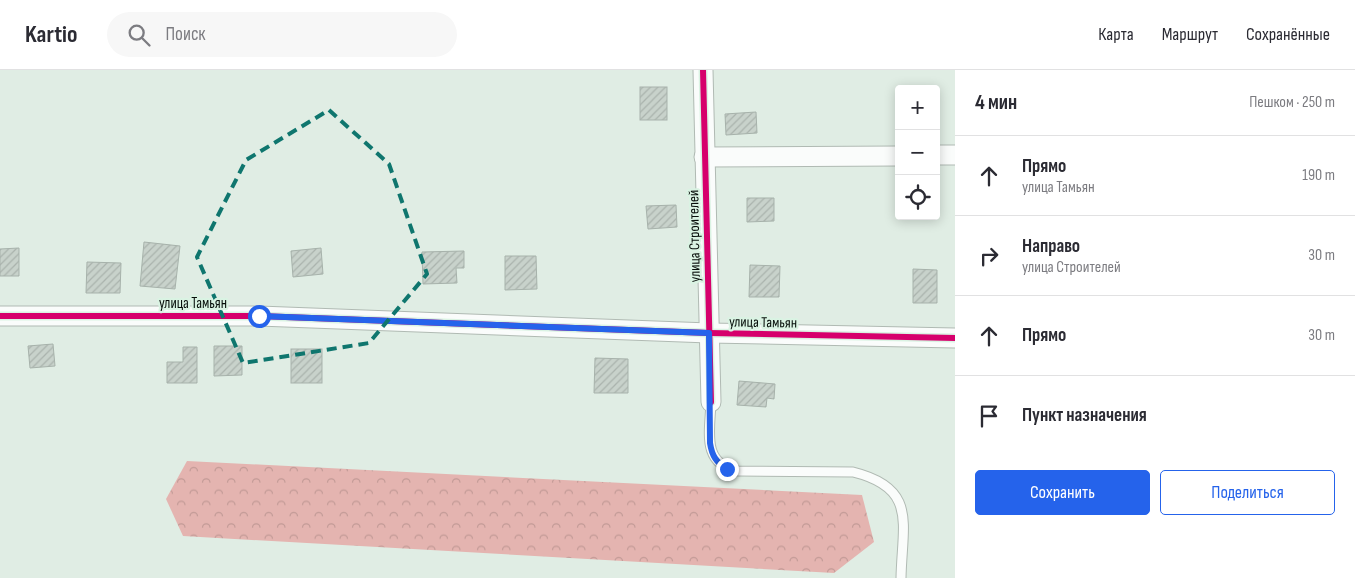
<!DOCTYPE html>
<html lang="ru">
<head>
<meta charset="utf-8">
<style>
  body { margin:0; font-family:"Sofia Sans Condensed",sans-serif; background:#f7f7f7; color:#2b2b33 }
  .controls { position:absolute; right:15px; top:15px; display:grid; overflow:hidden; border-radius:5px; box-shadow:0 2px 12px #0003 }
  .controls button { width:45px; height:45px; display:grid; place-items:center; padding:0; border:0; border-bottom:1px solid #e1e1e2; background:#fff; color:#2b2b33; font:25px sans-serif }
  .stop { position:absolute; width:15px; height:15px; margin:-11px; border:4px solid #2563eb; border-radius:50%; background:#fff }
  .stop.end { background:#2563eb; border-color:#fff; box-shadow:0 1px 5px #0008 }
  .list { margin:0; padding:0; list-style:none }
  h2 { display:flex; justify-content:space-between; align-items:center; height:65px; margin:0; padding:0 20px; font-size:21px }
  h2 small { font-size:16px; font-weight:400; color:#7c7c81 }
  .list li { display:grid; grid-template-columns:32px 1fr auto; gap:15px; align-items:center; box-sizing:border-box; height:80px; padding:0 20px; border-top:1px solid #e1e1e2 }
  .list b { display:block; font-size:19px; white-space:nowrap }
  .list p { margin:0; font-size:16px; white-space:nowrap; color:#7c7c81 }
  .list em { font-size:16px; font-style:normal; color:#7c7c81 }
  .actions { display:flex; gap:10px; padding:15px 20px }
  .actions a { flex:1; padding:11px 0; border:1px solid #2563eb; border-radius:5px; text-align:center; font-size:18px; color:#2563eb }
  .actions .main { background:#2563eb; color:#fff }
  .icon { flex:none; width:28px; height:28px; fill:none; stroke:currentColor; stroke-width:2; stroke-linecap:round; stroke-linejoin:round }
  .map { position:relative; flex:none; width:955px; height:508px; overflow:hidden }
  header { display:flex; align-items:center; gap:30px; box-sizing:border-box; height:70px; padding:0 25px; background:#fff; border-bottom:1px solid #e1e1e2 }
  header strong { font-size:24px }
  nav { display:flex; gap:28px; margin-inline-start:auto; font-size:18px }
  .search { width:350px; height:45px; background:#f7f7f7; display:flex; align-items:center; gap:12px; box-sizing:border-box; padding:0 18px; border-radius:28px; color:#7c7c81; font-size:19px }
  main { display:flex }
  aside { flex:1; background:#fff }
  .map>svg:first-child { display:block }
</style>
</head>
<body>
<header>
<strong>Kartio</strong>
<div class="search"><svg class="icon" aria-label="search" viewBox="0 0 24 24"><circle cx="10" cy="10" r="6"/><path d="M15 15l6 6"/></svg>Поиск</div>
<nav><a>Карта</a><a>Маршрут</a><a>Сохранённые</a></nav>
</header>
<main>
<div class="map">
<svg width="955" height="508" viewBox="0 0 955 508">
  <defs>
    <pattern id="forest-crowns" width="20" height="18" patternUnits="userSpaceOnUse" patternTransform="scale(1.25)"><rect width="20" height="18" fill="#e4b4b0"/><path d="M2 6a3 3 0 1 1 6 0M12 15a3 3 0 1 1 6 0" fill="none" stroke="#c29a96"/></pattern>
    <pattern id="building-hatch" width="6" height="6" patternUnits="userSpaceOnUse" patternTransform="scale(1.25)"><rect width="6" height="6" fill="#c8d2cb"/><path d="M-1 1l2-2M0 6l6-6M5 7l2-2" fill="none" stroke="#aab3ad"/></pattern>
  </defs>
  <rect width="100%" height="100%" fill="#e0ede4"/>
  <!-- forest -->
  <path fill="url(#forest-crowns)" d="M 187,391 L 862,425 L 874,472 L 834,503 L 183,466 L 166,429 Z"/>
  <!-- building -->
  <g fill="url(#building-hatch)" stroke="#a7b2ab">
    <rect x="640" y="17" width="27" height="33"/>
    <path d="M 756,42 L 757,63 L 726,65 L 725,44 Z"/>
    <path d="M 747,128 L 774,128 L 774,151 L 747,152 Z"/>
    <path d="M 676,135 L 677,157 L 648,159 L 646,136 Z"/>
    <path d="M 144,172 L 180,176 L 175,219 L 140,216 Z"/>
    <path d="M 19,178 L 19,206 L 0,206 L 0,179 Z"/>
    <path d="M 321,178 L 323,204 L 293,207 L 291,181 Z"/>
    <path d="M 464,181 L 464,198 L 456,198 L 457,213 L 423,214 L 422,182 Z"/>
    <path d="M 505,186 L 536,186 L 537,219 L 505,220 Z"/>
    <path d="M 87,192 L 121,193 L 120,223 L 86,223 Z"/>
    <path d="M 750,195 L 780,196 L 779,227 L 749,227 Z"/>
    <path d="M 913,199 L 937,200 L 937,233 L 913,233 Z"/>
    <path d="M 53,274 L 55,296 L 30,298 L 28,276 Z"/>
    <path d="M 214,276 L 242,276 L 242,305 L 214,306 Z"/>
    <path d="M 183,277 L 197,277 L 197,313 L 167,313 L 167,292 L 183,292 Z"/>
    <rect x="291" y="279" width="31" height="34"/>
    <path d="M 595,288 L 628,289 L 628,323 L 594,323 Z"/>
    <path d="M 739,311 L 775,314 L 774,329 L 767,328 L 766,337 L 737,335 Z"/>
  </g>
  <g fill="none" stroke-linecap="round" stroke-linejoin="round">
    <defs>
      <path id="service" d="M 711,332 C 710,361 701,394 738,401 L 853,402 C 918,418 902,454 901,508"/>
      <g id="minor">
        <path d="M 703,0 L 711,332"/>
        <path d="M 936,85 L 955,85"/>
        <path d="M 704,87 L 899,86"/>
        <path d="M 0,246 L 259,246 L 709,263 L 955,268"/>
      </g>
    </defs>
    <!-- service casing -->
    <use href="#service" stroke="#b0bab3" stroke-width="11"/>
    <!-- minor casing -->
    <use href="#minor" stroke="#b0bab3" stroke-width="21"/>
    <!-- service -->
    <use href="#service" stroke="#fafcfb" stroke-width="9"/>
    <!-- minor -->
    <use href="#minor" stroke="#fafcfb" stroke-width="19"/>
    <defs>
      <g id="cycleway">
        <path d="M 703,0 L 711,332"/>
        <path d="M 0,246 L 259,246 L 709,263 L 955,268"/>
      </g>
    </defs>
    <!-- cycleway casing -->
    <use href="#cycleway" stroke="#daf3e3" stroke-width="9"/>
    <!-- cycleway -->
    <use href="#cycleway" stroke="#d6006c" stroke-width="6"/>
  </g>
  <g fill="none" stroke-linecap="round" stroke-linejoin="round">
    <!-- route -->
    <path stroke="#2563eb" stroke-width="6" d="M 259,246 L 709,263 L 710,373 C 712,386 716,392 727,399"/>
  </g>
  <!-- marked area -->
  <path fill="none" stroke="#0f766e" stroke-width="4" stroke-dasharray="10 6" stroke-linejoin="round" d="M 329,40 L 389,94 L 427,204 L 369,273 L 243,293 L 197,187 L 246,90 Z"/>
  <g text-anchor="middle" stroke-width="4.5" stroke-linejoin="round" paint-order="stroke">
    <!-- street labels -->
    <g font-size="15" fill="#060d09" stroke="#daf3e3">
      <text transform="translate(694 166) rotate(-91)" y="5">улица Строителей</text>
      <text x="193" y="238">улица Тамьян</text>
      <text transform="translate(763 252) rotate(1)" y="5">улица Тамьян</text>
    </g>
  </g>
</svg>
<div class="controls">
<button>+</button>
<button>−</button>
<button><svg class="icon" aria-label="locate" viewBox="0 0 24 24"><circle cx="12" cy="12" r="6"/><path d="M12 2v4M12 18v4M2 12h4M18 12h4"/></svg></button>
</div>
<div class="stop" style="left:259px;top:246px"></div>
<div class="stop end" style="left:727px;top:399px"></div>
</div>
<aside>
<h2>4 мин<small>Пешком · 250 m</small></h2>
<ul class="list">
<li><svg class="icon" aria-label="ahead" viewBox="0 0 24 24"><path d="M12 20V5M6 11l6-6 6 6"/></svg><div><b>Прямо</b><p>улица Тамьян</p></div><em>190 m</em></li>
<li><svg class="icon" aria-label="right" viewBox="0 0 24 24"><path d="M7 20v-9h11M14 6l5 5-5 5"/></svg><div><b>Направо</b><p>улица Строителей</p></div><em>30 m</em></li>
<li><svg class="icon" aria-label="ahead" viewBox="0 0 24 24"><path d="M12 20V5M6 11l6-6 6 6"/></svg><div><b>Прямо</b></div><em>30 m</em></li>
<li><svg class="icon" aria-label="arrive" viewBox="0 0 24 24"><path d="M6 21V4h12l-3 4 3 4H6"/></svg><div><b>Пункт назначения</b></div></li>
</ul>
<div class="actions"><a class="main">Сохранить</a><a>Поделиться</a></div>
</aside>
</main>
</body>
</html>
